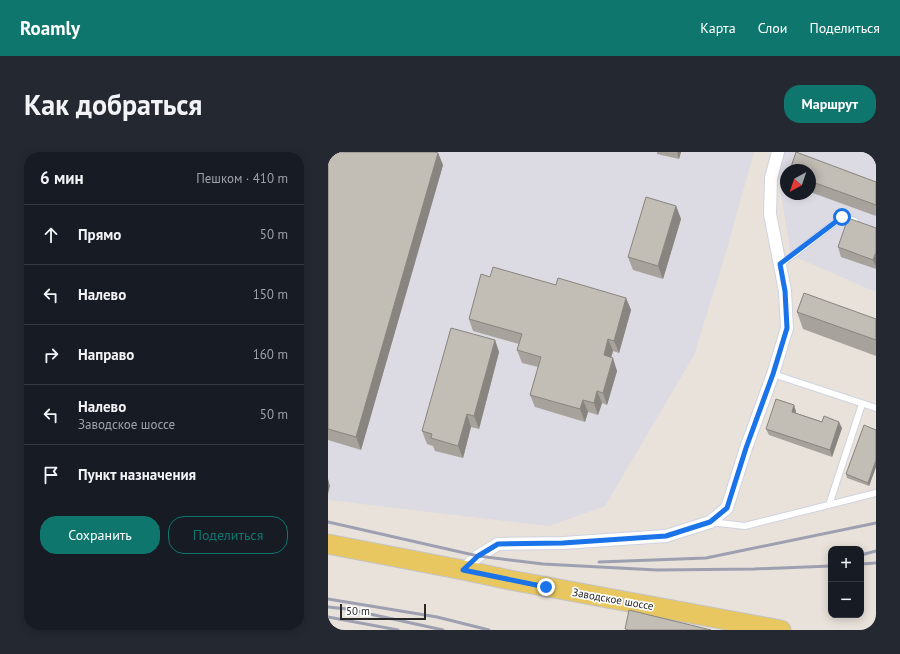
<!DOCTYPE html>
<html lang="ru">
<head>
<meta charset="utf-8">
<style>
  body { margin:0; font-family:"PT Sans",sans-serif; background:#242831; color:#f1f3f6 }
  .controls { position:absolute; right:12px; bottom:12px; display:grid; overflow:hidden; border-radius:8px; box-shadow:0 2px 10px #0003 }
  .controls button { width:36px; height:36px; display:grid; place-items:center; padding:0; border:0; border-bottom:1px solid #363941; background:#171b24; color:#f1f3f6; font:20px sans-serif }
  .compass { position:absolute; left:452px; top:12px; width:36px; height:36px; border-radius:50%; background:#171b24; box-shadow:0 2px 10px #0003; rotate:220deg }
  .scale { position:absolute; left:12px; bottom:10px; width:86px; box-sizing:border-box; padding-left:4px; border:2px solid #282828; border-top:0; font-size:11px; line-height:14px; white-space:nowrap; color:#282828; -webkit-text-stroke:3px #fff; paint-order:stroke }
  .stop { position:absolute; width:12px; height:12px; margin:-9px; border:3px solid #1a73e8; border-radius:50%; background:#fff }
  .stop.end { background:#1a73e8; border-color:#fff; box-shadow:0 1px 4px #0008 }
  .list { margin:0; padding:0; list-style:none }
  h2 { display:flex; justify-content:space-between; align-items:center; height:52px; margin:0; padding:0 16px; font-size:17px }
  h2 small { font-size:13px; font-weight:400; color:#9ea1a6 }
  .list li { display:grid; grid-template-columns:26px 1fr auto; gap:12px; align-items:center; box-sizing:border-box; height:60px; padding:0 16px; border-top:1px solid #363941 }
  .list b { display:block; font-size:15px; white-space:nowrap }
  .list p { margin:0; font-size:13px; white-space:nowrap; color:#9ea1a6 }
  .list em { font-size:13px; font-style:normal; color:#9ea1a6 }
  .actions { display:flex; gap:8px; padding:12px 16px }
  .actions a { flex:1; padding:9px 0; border:1px solid #0f766e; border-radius:16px; text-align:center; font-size:14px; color:#0f766e }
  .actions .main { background:#0f766e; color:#fff }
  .icon { flex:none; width:22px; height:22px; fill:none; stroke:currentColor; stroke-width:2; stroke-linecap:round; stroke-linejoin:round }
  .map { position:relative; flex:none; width:548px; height:478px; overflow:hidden; border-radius:16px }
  header { display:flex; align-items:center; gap:24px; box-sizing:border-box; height:56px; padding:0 20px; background:#0f766e; color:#fff }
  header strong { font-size:19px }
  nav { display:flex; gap:22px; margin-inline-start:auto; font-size:14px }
  .intro { display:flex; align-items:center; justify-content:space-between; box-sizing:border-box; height:96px; padding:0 24px }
  h1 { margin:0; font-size:28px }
  .button { padding:10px 18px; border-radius:16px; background:#0f766e; color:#fff; font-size:14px; font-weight:700 }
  main { display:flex; gap:24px; padding:0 24px }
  aside { flex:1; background:#171b24; border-radius:16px; box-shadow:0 2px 10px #0003 }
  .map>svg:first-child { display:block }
</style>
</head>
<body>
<header>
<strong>Roamly</strong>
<nav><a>Карта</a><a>Слои</a><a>Поделиться</a></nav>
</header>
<div class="intro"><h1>Как добраться</h1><a class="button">Маршрут</a></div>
<main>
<aside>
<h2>6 мин<small>Пешком · 410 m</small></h2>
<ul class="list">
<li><svg class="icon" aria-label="ahead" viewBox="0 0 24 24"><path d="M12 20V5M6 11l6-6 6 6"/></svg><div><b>Прямо</b></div><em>50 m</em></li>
<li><svg class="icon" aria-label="left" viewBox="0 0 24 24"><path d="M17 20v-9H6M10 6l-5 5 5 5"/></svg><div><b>Налево</b></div><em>150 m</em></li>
<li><svg class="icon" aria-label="right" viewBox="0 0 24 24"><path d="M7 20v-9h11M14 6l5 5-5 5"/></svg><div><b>Направо</b></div><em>160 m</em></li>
<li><svg class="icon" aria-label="left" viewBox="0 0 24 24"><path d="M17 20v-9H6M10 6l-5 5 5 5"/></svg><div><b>Налево</b><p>Заводское шоссе</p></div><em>50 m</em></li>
<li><svg class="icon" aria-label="arrive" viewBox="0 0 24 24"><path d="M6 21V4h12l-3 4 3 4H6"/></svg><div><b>Пункт назначения</b></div></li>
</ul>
<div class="actions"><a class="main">Сохранить</a><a>Поделиться</a></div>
</aside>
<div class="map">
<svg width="548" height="478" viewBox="0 0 548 478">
  <rect width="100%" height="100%" fill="#e9e2da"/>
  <!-- industrial -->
  <g fill="#dcdae2" fill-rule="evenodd">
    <path d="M 0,0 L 426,0 L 396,107 L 366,203 L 277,354 L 221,374 L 0,348 Z"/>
    <path d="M 453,0 L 548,0 L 548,140 L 463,103 L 449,17 ZM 458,18 L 482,18 L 482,42 L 458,42 Z"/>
  </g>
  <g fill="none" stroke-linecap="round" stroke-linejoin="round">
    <defs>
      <g id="service">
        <path d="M 452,113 L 514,65 L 527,69"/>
        <path d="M 445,222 L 548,256"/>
        <path d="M 501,353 L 534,252"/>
        <path d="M 382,370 L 417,374 L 548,341"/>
      </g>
      <path id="minor" d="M 135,418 L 150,404 L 170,392 L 235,391 L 338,384 L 382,370 L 399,356 L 418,296 L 445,222 L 459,176 L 457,139 L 442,62 L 443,26 L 450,0"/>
      <path id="primary" d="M 0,392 L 135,418 L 182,428 L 453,478"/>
    </defs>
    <!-- service casing -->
    <use href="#service" stroke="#cfd2e0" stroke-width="8"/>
    <!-- minor casing -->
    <use href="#minor" stroke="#cfd2e0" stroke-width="14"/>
    <!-- primary casing -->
    <use href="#primary" stroke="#c3c3c3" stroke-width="21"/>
    <!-- service -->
    <use href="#service" stroke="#fff" stroke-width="6"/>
    <!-- minor -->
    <use href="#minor" stroke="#fff" stroke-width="12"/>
    <!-- primary -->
    <use href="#primary" stroke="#e8c760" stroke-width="19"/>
    <!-- rail -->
    <g stroke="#9da0b1" stroke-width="3">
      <path d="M 0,370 L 150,404 L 215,412 L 329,418 L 426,417 L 503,414"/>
      <path d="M 533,403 L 548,399"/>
      <path d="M 271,410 L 378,406 L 548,371"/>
      <path d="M 533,412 L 548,411"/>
      <path d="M 0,447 L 109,465 L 161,478"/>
      <path d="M 0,455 L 19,457 L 115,478"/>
      <path d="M 0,465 L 70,478"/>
    </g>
  </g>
  <!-- wall -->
  <g fill="#a7a39c">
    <path d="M 0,0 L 110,1 L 115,13 L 33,298 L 0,288 Z"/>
    <path d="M 329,0 L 353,0 L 351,7 L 329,2 Z"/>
    <path d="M 482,18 L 548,30 L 548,64 L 482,40 Z"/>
    <path d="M 348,54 L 353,67 L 335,127 L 305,118 L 300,105 Z"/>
    <path d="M 548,76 L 548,117 L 513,105 L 510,95 Z"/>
    <path d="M 162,125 L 228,133 L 298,146 L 303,158 L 291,201 L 285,199 L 283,206 L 289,219 L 279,253 L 274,251 L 270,263 L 260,260 L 257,270 L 207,255 L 202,243 L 210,215 L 194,211 L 189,198 L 191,192 L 145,179 L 141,167 Z"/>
    <path d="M 469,160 L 548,167 L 548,204 L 475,177 Z"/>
    <path d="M 167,188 L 171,200 L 151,277 L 143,275 L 135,306 L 107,299 L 105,294 L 99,292 L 94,279 Z"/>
    <path d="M 466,253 L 468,260 L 468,261 L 514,276 L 504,305 L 441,283 L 438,277 Z"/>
    <path d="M 548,278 L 548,315 L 541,334 L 519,326 L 518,322 Z"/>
  </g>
  <!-- shaded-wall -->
  <g fill="#88847f">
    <path d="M 349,0 L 353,0 L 351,7 Z"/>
    <path d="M 110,1 L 115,13 L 33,298 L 28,285 Z"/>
    <path d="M 348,54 L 353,67 L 335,127 L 330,114 Z"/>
    <path d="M 548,100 L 548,115 L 545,108 Z"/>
    <path d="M 298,146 L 303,158 L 291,201 L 286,189 Z"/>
    <path d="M 280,187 L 285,199 L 280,216 L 276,203 Z"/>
    <path d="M 167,188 L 171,200 L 151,277 L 146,264 Z"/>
    <path d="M 285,206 L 289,219 L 279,253 L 275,241 Z"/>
    <path d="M 269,239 L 274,251 L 270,263 L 266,251 Z"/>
    <path d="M 255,248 L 260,260 L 257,270 L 252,257 Z"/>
    <path d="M 466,253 L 468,260 L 466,266 L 464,260 Z"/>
    <path d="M 139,262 L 143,275 L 135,306 L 130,294 Z"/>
    <path d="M 511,270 L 514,276 L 504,305 L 502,298 Z"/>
    <path d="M 548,308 L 548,315 L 541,334 L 540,331 Z"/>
    <path d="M 0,327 L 2,334 L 0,342 Z"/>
  </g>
  <!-- building -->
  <g fill="#c2bdb5" stroke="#88847f">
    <path d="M 0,0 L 107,0 L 110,1 L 28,285 L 0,277 Z"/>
    <path d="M 468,0 L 548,30 L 548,53 L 482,29 L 482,18 L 462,18 Z"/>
    <path d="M 318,45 L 348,54 L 330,114 L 300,105 Z"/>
    <path d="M 520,66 L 548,76 L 548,100 L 545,108 L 510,95 Z"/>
    <path d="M 165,115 L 228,133 L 230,126 L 298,146 L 286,189 L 280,187 L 276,203 L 285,206 L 275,241 L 269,239 L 266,251 L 255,248 L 252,257 L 202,243 L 213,205 L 189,198 L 194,182 L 141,167 L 153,122 L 162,125 Z"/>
    <path d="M 476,141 L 548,167 L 548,188 L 469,160 Z"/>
    <path d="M 123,176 L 167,188 L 146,264 L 139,262 L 130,294 L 103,286 L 104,282 L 94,279 Z"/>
    <path d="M 448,247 L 466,253 L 464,260 L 494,270 L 496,264 L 511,270 L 502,298 L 438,277 Z"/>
    <path d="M 536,273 L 548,278 L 548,308 L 540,331 L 518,322 Z"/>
    <path d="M 301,458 L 383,478 L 301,478 L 297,477 Z"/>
  </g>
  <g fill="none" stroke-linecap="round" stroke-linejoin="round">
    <!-- route -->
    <path stroke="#1a73e8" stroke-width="5" d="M 218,435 L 135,418 L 150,404 L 170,392 L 235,391 L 338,384 L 382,370 L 399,356 L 418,296 L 445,222 L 459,176 L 457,139 L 452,112 L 514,65"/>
  </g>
  <g text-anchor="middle" stroke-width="3.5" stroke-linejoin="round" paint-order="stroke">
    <!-- street labels -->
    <g font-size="11" fill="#282828" stroke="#fff">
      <text transform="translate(285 447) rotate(10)" y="4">Заводское шоссе</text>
    </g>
  </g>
</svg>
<div class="controls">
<button>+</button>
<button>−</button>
</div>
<svg class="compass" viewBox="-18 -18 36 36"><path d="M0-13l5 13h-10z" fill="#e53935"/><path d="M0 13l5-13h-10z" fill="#9ea1a6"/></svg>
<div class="scale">50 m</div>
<div class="stop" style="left:514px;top:65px"></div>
<div class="stop end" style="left:218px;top:435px"></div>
</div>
</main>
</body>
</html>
